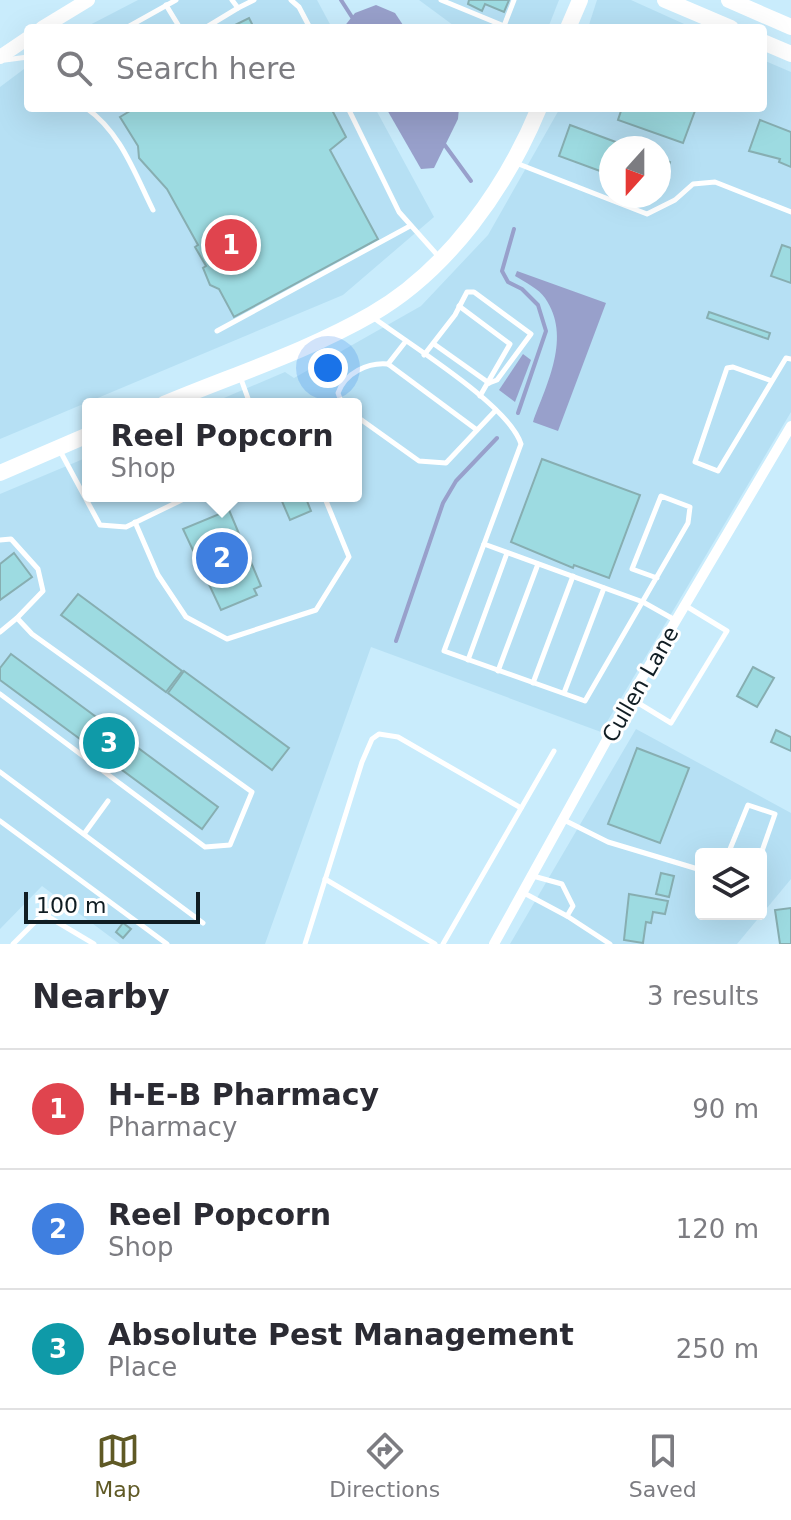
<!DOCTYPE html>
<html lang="en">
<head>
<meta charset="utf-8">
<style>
  body { margin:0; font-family:"DejaVu Sans",sans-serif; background:#f7f7f7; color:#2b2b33 }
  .controls { position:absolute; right:24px; bottom:24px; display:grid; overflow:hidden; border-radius:8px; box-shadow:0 8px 32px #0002 }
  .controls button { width:72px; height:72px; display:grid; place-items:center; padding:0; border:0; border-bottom:2px solid #e1e1e2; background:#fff; color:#2b2b33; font:40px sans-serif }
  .compass { position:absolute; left:599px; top:136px; width:72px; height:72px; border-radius:50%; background:#fff; box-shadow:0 8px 32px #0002; rotate:201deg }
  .scale { position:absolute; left:24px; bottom:20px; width:176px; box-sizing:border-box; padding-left:8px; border:4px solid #101d23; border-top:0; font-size:22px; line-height:28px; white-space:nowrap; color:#101d23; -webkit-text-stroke:6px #fff; paint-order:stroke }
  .you { position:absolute; left:328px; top:368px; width:28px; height:28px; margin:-20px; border:6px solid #fff; border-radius:50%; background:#1a73e8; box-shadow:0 0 0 12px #1a73e833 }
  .badge { display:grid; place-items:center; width:52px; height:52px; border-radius:50%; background:#5f5925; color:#fff; font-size:26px; font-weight:700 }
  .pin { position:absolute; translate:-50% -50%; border:4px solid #fff; box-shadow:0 2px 8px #0006 }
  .popup { position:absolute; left:82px; top:398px; width:280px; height:104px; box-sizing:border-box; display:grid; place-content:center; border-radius:8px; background:#fff; filter:drop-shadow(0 2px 6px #0005); font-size:26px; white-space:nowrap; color:#7c7c81 }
  .popup b { font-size:30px; color:#2b2b33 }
  .popup::after { content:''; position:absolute; left:50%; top:100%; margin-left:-16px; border:16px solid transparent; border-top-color:#fff }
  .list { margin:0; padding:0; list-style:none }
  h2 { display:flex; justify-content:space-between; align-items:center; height:104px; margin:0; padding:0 32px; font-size:34px }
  h2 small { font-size:26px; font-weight:400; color:#7c7c81 }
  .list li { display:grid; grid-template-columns:52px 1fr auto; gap:24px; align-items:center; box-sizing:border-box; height:120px; padding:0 32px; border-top:2px solid #e1e1e2 }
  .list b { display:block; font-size:30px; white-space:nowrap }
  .list p { margin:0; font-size:26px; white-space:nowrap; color:#7c7c81 }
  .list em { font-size:26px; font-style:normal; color:#7c7c81 }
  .icon { flex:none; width:44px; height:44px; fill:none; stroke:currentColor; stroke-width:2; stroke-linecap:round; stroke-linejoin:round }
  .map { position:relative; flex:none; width:791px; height:944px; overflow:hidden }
  .search { position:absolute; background:#fff; box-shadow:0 8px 32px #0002; left:24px; right:24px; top:24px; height:88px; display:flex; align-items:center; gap:20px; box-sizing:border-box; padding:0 28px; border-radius:8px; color:#7c7c81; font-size:30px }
  .sheet { height:464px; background:#fff }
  nav { display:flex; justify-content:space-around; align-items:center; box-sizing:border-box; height:112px; border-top:2px solid #e1e1e2; background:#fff; font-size:22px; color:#7c7c81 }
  nav a { display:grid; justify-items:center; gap:4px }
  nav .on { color:#5f5925 }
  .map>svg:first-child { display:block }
</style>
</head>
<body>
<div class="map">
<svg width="791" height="944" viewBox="0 0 791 944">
  <rect width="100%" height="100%" fill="#c9ecfc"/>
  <!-- built -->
  <g fill="#b6e0f4" fill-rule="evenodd">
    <path d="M 138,0 L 317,0 L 332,28 L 84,28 Z"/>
    <path d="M 419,0 L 559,0 L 548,28 L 457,28 Z"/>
    <path d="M 597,0 L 631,0 L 693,28 L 588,28 Z"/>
    <path d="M 763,60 L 791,72 L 791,412 L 601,732 L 371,647 L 265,944 L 120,944 L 42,886 L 0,929 L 0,494 L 88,457 L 88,496 L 356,496 L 356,404 L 210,404 L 285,372 L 294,378 L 421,306 L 488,235 L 560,108 L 763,108 ZM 611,148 L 659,148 L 659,196 L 611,196 Z"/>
    <path d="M 28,66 L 28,108 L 375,108 L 434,217 L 343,295 L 0,439 L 0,87 Z"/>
    <path d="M 636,729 L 791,813 L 791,879 L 737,944 L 510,944 ZM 701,854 L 761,854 L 761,914 L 701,914 Z"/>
  </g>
  <!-- water -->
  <g fill="#98a0cb">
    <path d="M 376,5 L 395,13 L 405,28 L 343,28 L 355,13 Z"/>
    <path d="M 386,108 L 459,108 L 458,119 L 434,168 L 421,169 Z"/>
    <path d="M 517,271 L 606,303 L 558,431 L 533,422 C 547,383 572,337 545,298 C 539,289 525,282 515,276 Z"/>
    <path d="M 523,354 L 531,360 L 515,402 L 499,390 Z"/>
  </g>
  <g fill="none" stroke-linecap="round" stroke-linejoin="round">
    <!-- stream -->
    <g stroke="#98a0cb" stroke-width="4">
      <path d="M 341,0 L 359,28"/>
      <path d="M 444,144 L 471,181"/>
      <path d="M 514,229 L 502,271 L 508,282 L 522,289 L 538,305 L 546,331 L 518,413"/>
      <path d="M 396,641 L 443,503 L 456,481 L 497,438"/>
    </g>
  </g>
  <!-- building -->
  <g fill="#9ddbe1" stroke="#87aeb1" stroke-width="2">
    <path d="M 469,0 L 509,0 L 504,12 L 485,4 L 482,11 L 468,4 Z"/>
    <path d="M 249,18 L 254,28 L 229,28 Z"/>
    <path d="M 331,108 L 346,137 L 330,150 L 378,239 L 234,317 L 219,289 L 210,285 L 203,268 L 206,266 L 195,247 L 198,245 L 167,189 L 139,158 L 138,146 L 120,117 L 135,108 Z"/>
    <path d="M 622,108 L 696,108 L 683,143 L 618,120 Z"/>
    <path d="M 760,120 L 791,132 L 791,167 L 779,162 L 780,159 L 749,151 Z"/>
    <path d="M 570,125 L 632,148 L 611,148 L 611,175 L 559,156 Z"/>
    <path d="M 659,158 L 670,162 L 659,193 Z"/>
    <path d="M 782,245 L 791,248 L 791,283 L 771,276 Z"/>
    <path d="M 709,312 L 770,333 L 768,339 L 707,318 Z"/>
    <path d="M 542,459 L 640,495 L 609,578 L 574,565 L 573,568 L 511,542 Z"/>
    <path d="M 287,496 L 305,496 L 311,511 L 290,520 L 281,499 Z"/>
    <path d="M 229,510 L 261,586 L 254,589 L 257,595 L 221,610 L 183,529 Z"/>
    <path d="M 14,553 L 32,577 L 0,600 L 0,564 Z"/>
    <path d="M 78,594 L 182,671 L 166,692 L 61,615 Z"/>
    <path d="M 11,654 L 218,807 L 202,829 L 0,680 L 0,668 Z"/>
    <path d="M 753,667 L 774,678 L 757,707 L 737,696 Z"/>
    <path d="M 184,671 L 289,748 L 272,770 L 168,693 Z"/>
    <path d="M 776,730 L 791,737 L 791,751 L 771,742 Z"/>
    <path d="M 637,748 L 689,768 L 660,843 L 608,824 Z"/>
    <path d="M 661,873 L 674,876 L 669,897 L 656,894 Z"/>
    <path d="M 629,894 L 668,901 L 665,914 L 653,912 L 651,923 L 646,922 L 643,943 L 624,940 Z"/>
    <path d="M 791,908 L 791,944 L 780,944 L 775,910 Z"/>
    <path d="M 123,923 L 131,929 L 123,938 L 116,932 Z"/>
  </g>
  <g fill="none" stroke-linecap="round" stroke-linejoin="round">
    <!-- service -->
    <g stroke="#fff" stroke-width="5">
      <path d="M 232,0 L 238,8 L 254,0"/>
      <path d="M 291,0 L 299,7 L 310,28"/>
      <path d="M 441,0 L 509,28"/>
      <path d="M 166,5 L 180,28"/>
      <path d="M 504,26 L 514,0"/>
      <path d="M 126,28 L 176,0"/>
      <path d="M 205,28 L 238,8"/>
      <path d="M 5,60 L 28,57"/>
      <path d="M 86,108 C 120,131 135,174 153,210"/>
      <path d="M 348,108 L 399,212 L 440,258"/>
      <path d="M 516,163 L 647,214 L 675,200 L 693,184 L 715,182 L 791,212"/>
      <path d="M 459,306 L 510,344 L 480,396"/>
      <path d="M 374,318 C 410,345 509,405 521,444 L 484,544"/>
      <path d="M 217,331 L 410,226"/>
      <path d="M 434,344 L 489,383"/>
      <path d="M 424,355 L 455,315 L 467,292 L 474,292 L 531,334 L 497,380 L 489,383"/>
      <path d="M 388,364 L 406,341"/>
      <path d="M 241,379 L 250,404"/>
      <path d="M 772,381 L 733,367 L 727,368 L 695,462 L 718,471 L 786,358 L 791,359"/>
      <path d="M 342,404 L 338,393 C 345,373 368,362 388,364 L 477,430"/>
      <path d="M 356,416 L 419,461 L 446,463 L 496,410"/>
      <path d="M 59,449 L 100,525 L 126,527 L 190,496"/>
      <path d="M 135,522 L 158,575 L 186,617 L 227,639 L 316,610 L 349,557 L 324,496"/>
      <path d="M 0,540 L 11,539 L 38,569 L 43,591 L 17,618"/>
      <path d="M 657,578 L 632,569 L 661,496 L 690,507 L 688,523 L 585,701 L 444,651 L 484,544 L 643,602 L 675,620"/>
      <path d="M 0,632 L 17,618 L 32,634 L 252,792 L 230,845 L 205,847 L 0,694"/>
      <path d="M 468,660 L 507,553"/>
      <path d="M 498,671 L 538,564"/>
      <path d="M 533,683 L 573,576"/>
      <path d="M 564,693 L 604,588"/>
      <path d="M 630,698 L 671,723 L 727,631 L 686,606"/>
      <path d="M 0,772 L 203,923"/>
      <path d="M 564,820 L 608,842 L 701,870"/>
      <path d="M 0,821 L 167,944"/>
      <path d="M 84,834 L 108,801"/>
      <path d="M 728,854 L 748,805 L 775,814 L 761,854"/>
      <path d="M 533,876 L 562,884 L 573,906 L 567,916"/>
      <path d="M 325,879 L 435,944"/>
      <path d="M 524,893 L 567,916 L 610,944"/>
      <path d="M 13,944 L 38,919 L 47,916 L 94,944"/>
      <path d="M 305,944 L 362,762 L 372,739 L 379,734 L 398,737 L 521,808"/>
      <path d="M 443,944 L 554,751"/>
    </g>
    <!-- minor -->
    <path stroke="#fff" stroke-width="10" d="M 494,944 L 630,698 L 791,426"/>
    <!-- secondary -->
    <g stroke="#fff" stroke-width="14">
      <path d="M 42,28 L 88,0"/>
      <path d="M 0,57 L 28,38"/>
    </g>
    <!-- primary -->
    <g stroke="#fff" stroke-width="16">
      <path d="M 665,0 L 731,28"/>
      <path d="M 729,0 L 791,27"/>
      <path d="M 568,28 L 580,0"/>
      <path d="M 763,42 L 791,54"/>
      <path d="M 164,404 C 233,375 306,352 372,314 C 448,270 506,188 539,108"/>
      <path d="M 0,473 L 88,435"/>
    </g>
  </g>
  <g text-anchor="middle" stroke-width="6" stroke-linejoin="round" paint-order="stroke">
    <!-- street labels -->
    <g font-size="22" fill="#101d23" stroke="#fff">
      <text transform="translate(640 684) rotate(-60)" y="8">Cullen Lane</text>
    </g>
  </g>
</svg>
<div class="controls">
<button><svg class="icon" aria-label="layers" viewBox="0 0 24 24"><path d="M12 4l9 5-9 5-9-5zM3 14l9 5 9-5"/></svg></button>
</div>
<svg class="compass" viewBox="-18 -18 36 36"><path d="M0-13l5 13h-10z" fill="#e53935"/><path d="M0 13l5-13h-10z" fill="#7c7c81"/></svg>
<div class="scale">100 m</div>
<div class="you"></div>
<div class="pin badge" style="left:231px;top:245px;background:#e0444e">1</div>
<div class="pin badge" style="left:222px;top:558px;background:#3f7fe0">2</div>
<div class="popup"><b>Reel Popcorn</b>Shop</div>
<div class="pin badge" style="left:109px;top:743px;background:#0f9aa8">3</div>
<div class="search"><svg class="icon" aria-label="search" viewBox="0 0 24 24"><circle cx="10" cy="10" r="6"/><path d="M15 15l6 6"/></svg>Search here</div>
</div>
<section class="sheet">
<h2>Nearby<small>3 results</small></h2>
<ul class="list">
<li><span class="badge" style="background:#e0444e">1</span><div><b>H-E-B Pharmacy</b><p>Pharmacy</p></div><em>90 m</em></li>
<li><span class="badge" style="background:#3f7fe0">2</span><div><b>Reel Popcorn</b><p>Shop</p></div><em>120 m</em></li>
<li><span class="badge" style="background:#0f9aa8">3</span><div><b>Absolute Pest Management</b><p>Place</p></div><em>250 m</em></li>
</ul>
</section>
<nav>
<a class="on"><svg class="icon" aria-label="map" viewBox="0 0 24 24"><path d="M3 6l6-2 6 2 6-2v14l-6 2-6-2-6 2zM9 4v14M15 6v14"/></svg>Map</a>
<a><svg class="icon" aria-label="directions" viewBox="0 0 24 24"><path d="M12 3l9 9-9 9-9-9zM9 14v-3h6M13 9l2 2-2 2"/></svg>Directions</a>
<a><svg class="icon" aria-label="saved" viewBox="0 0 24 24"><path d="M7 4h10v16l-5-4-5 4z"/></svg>Saved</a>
</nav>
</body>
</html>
